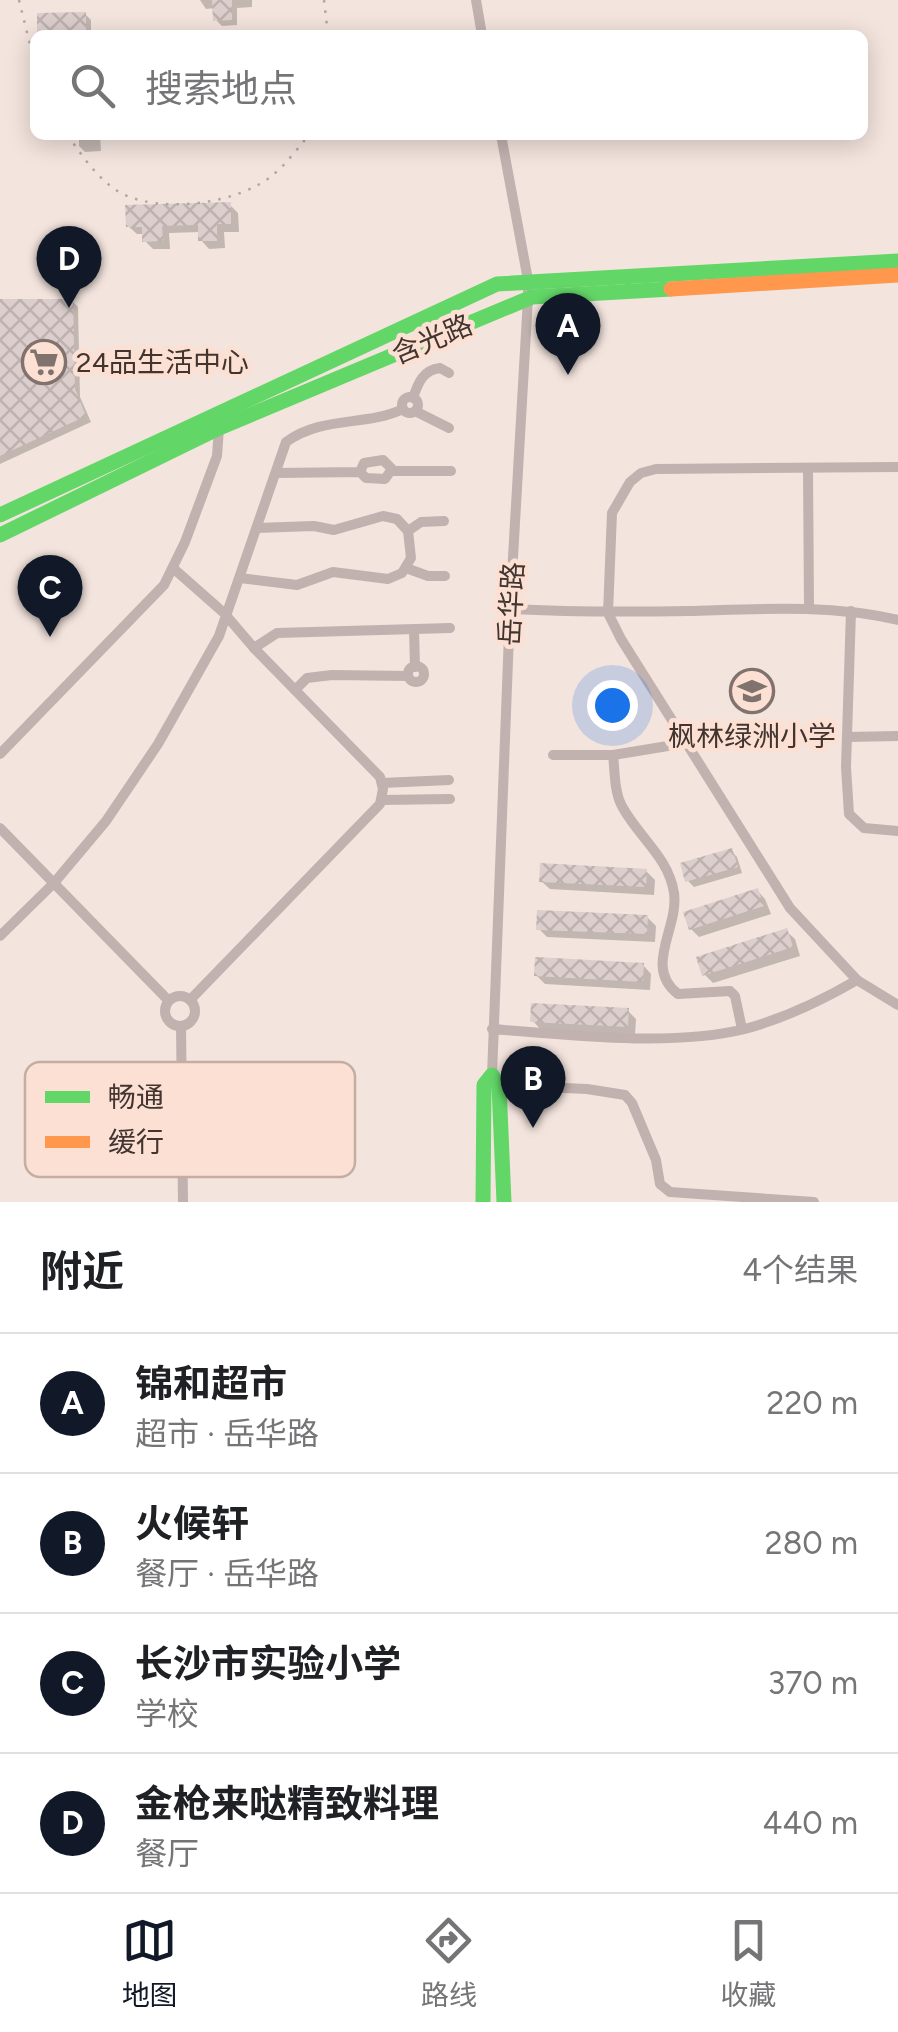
<!DOCTYPE html>
<html lang="zh">
<head>
<meta charset="utf-8">
<style>
  body { margin:0; font-family:Figtree,"Noto Sans SC",sans-serif; background:#f6f6f6; color:#202124 }
  .you { position:absolute; left:612px; top:705px; width:35px; height:35px; margin:-25px; border:8px solid #fff; border-radius:50%; background:#1a73e8; box-shadow:0 0 0 15px #1a73e833 }
  .badge { display:grid; place-items:center; width:65px; height:65px; border-radius:50%; background:#111827; color:#fff; font-size:32px; font-weight:700 }
  .pin { position:absolute; translate:-50% -82px; filter:drop-shadow(0 2px 5px #0008) }
  .pin::after { content:''; position:absolute; top:52px; width:35px; height:30px; background:inherit; clip-path:polygon(0 0,100% 0,50% 100%) }
  .list { margin:0; padding:0; list-style:none }
  h2 { display:flex; justify-content:space-between; align-items:center; height:130px; margin:0; padding:0 40px; font-size:42px }
  h2 small { font-size:32px; font-weight:400; color:#757577 }
  .list li { display:grid; grid-template-columns:65px 1fr auto; gap:30px; align-items:center; box-sizing:border-box; height:140px; padding:0 40px; border-top:2px solid #e0e0e0 }
  .list b { display:block; font-size:38px; white-space:nowrap }
  .list p { margin:0; font-size:32px; white-space:nowrap; color:#757577 }
  .list em { font-size:32px; font-style:normal; color:#757577 }
  .icon { flex:none; width:55px; height:55px; fill:none; stroke:currentColor; stroke-width:2; stroke-linecap:round; stroke-linejoin:round }
  .map { position:relative; flex:none; width:898px; height:1202px; overflow:hidden }
  .search { position:absolute; background:#fff; box-shadow:0 5px 25px #0003; left:30px; right:30px; top:30px; height:110px; display:flex; align-items:center; gap:25px; box-sizing:border-box; padding:0 35px; border-radius:15px; color:#757577; font-size:38px }
  .sheet { height:690px; background:#fff }
  nav { display:flex; justify-content:space-around; align-items:center; box-sizing:border-box; height:140px; border-top:2px solid #e0e0e0; background:#fff; font-size:28px; color:#757577 }
  nav a { display:grid; justify-items:center; gap:5px }
  nav .on { color:#111827 }
  .map>svg:first-child { display:block }
</style>
</head>
<body>
<div class="map">
<svg width="898" height="1202" viewBox="0 0 898 1202">
  <defs>
    <pattern id="building-cross-hatch" width="8" height="8" patternUnits="userSpaceOnUse" patternTransform="scale(2.5)"><rect width="8" height="8" fill="#dccecd"/><path d="M0 0l8 8M0 8l8-8" fill="none" stroke="#beb2b0"/></pattern>
  </defs>
  <rect width="100%" height="100%" fill="#f3e4dd"/>
  <!-- shadow -->
  <g fill="#0003">
    <path d="M 200,0 L 252,0 L 252,7 L 237,8 L 237,25 L 222,26 L 216,20 L 215,8 L 206,9 Z"/>
    <path d="M 85,14 L 91,20 L 91,35 L 44,35 L 40,31 Z"/>
    <path d="M 79,135 L 100,135 L 101,151 L 85,152 L 79,146 Z"/>
    <path d="M 230,205 L 238,213 L 239,232 L 224,232 L 225,248 L 209,249 L 201,240 L 200,232 L 169,233 L 170,249 L 153,249 L 145,241 L 145,234 L 137,234 L 128,226 Z"/>
    <path d="M 0,301 L 72,301 L 78,307 L 80,397 L 91,422 L 0,464 Z"/>
    <path d="M 731,851 L 737,857 L 742,873 L 694,887 L 688,881 Z"/>
    <path d="M 646,871 L 655,880 L 654,895 L 550,889 L 541,881 Z"/>
    <path d="M 757,890 L 765,899 L 771,914 L 699,937 L 691,929 Z"/>
    <path d="M 647,917 L 656,926 L 655,942 L 547,937 L 539,929 Z"/>
    <path d="M 786,931 L 795,939 L 800,956 L 713,983 L 705,975 Z"/>
    <path d="M 643,965 L 651,974 L 650,990 L 545,984 L 537,976 Z"/>
    <path d="M 628,1011 L 636,1019 L 635,1035 L 541,1030 L 533,1021 Z"/>
  </g>
  <!-- building -->
  <g fill="url(#building-cross-hatch)">
    <path d="M 212,0 L 232,0 L 232,20 L 213,21 Z"/>
    <path d="M 86,12 L 86,31 L 71,31 L 71,35 L 37,32 L 37,13 Z"/>
    <path d="M 231,202 L 231,224 L 217,224 L 217,241 L 198,241 L 198,225 L 162,226 L 163,241 L 142,242 L 142,227 L 126,227 L 125,205 Z"/>
    <path d="M 0,299 L 73,299 L 75,389 L 86,416 L 0,456 Z"/>
    <path d="M 732,848 L 738,867 L 685,882 L 680,863 Z"/>
    <path d="M 540,863 L 647,869 L 646,887 L 539,882 Z"/>
    <path d="M 758,888 L 764,906 L 689,930 L 683,912 Z"/>
    <path d="M 537,910 L 648,915 L 647,934 L 536,930 Z"/>
    <path d="M 787,928 L 793,947 L 702,976 L 696,957 Z"/>
    <path d="M 535,957 L 644,963 L 643,982 L 534,976 Z"/>
    <path d="M 531,1003 L 629,1008 L 628,1027 L 530,1022 Z"/>
  </g>
  <g fill="none" stroke-linecap="round" stroke-linejoin="round">
    <!-- path -->
    <g stroke="#b2a6a3" stroke-width="2.5" stroke-dasharray="2.5 8" stroke-linecap="butt">
      <path d="M 19,0 L 35,65"/>
      <path d="M 324,0 L 328,35"/>
      <path d="M 68,135 C 81,155 98,179 119,192 C 160,215 238,204 273,175 C 286,164 298,148 309,135"/>
    </g>
    <!-- street -->
    <g stroke="#c1b2af" stroke-width="10">
      <path d="M 476,0 L 482,35"/>
      <circle cx="410" cy="405" r="8"/>
      <path d="M 413,398 C 418,383 423,370 440,368 L 449,373"/>
      <path d="M 415,411 L 449,428"/>
      <path d="M 898,467 L 656,469 L 641,473 L 630,482 L 612,513 L 608,613 L 621,639 L 790,908 L 857,980 L 898,1005"/>
      <path d="M 808,468 L 809,608"/>
      <path d="M 392,471 L 451,471"/>
      <path d="M 276,473 L 360,472 L 366,478 L 385,479 L 392,469 L 383,460 L 364,463 L 360,472"/>
      <path d="M 408,531 L 421,522 L 444,521"/>
      <path d="M 173,568 L 224,613 L 254,648 L 380,777 L 383,789 L 380,804 L 190,1000"/>
      <path d="M 406,568 L 428,576 L 445,576"/>
      <path d="M 240,578 L 297,585 L 333,572 L 388,579 L 402,573 L 411,558 L 408,531 L 397,519 L 383,516 L 334,530 L 314,526 L 257,528"/>
      <path d="M 510,609 C 570,612 629,612 689,611 C 759,609 829,604 898,620"/>
      <path d="M 851,611 L 846,767 L 849,814 L 864,828 L 898,831"/>
      <path d="M 414,629 L 415,667"/>
      <path d="M 254,648 L 277,633 L 450,628"/>
      <circle cx="416" cy="674" r="8"/>
      <path d="M 295,690 L 307,678 L 332,675 L 408,676"/>
      <path d="M 847,737 L 898,736"/>
      <path d="M 0,754 L 164,585 L 185,542 L 217,456 L 219,428"/>
      <path d="M 553,755 L 613,755 L 686,743"/>
      <path d="M 613,755 C 615,771 614,794 623,808 C 639,837 669,858 674,893 C 679,928 643,967 678,994 L 730,991 L 735,996 L 742,1029"/>
      <path d="M 382,783 L 449,780"/>
      <path d="M 381,800 L 450,799"/>
      <path d="M 0,828 L 168,1000"/>
      <path d="M 0,936 L 54,883 L 106,821 L 158,744 L 219,636 L 286,442 C 324,415 365,427 403,409"/>
      <circle cx="180" cy="1011" r="15"/>
      <path d="M 181,1026 L 183,1202"/>
      <path d="M 492,1029 C 568,1035 671,1047 745,1029 C 785,1018 821,1001 857,980"/>
      <path d="M 492,1075 L 510,609 L 528,298 L 528,280 L 501,135"/>
      <path d="M 495,1085 L 587,1089 L 625,1095 L 632,1103 L 656,1160 L 660,1184 L 670,1192 L 814,1202"/>
    </g>
    <!-- fast -->
    <g stroke="#63d668" stroke-width="15">
      <path d="M 0,515 L 497,284 L 898,261"/>
      <path d="M 0,535 L 219,428 L 532,297 L 671,289"/>
      <path d="M 483,1202 L 484,1085 L 492,1075 L 499,1086 L 504,1202"/>
    </g>
    <!-- slow -->
    <path stroke="#ff974d" stroke-width="15" d="M 671,289 L 898,275"/>
  </g>
  <!-- icons -->
  <defs>
    <symbol id="supermarket-ring" viewBox="-11 -11 22 22"><circle r="9.5" fill="#fce0d4" stroke="#80726c" stroke-width="1.5"/><path d="M-6-5.5h2.5l.6 2H6L4.5 2H-2.5L-4.4-4H-6ZM-1.5 3.2a1.3 1.3 0 1 0 .1 0ZM3 3.2a1.3 1.3 0 1 0 .1 0Z" fill="#80726c"/></symbol>
    <symbol id="school-ring" viewBox="-11 -11 22 22"><circle r="9.5" fill="#fce0d4" stroke="#80726c" stroke-width="1.5"/><path d="M0-5L7-2L0 1L-7-2ZM-4 1L0 2.5L4 1V4Q0 6-4 4Z" fill="#80726c"/></symbol>
  </defs>
  <g fill-rule="evenodd">
    <use href="#supermarket-ring" x="19" y="337" width="50" height="50"/>
    <use href="#school-ring" x="727" y="666" width="50" height="50"/>
  </g>
  <g text-anchor="middle" stroke-width="9" stroke-linejoin="round" paint-order="stroke">
    <!-- street labels -->
    <g font-size="28" fill="#42352f" stroke="#fce0d4">
      <text transform="translate(432 339) rotate(-23)" y="10">含光路</text>
      <text transform="translate(511 604) rotate(-87)" y="10">岳华路</text>
    </g>
    <!-- poi labels -->
    <g font-size="28" fill="#42352f" stroke="#fce0d4" text-anchor="start">
      <text x="76" y="372">24品生活中心</text>
      <text x="752" y="746" text-anchor="middle">枫林绿洲小学</text>
    </g>
  </g>
  <!-- legend -->
  <rect x="25" y="1062" width="330" height="115" rx="15" fill="#fce0d4" stroke="#c4ada2" stroke-width="2.5"/>
  <rect x="45" y="1091" width="45" height="12" fill="#63d668"/>
  <rect x="45" y="1136" width="45" height="12" fill="#ff974d"/>
  <g font-size="28" fill="#42352f">
    <text x="108" y="1107">畅通</text>
    <text x="108" y="1152">缓行</text>
  </g>
</svg>
<div class="you"></div>
<div class="pin badge" style="left:568px;top:375px">A</div>
<div class="pin badge" style="left:533px;top:1128px">B</div>
<div class="pin badge" style="left:50px;top:637px">C</div>
<div class="pin badge" style="left:69px;top:308px">D</div>
<div class="search"><svg class="icon" aria-label="search" viewBox="0 0 24 24"><circle cx="10" cy="10" r="6"/><path d="M15 15l6 6"/></svg>搜索地点</div>
</div>
<section class="sheet">
<h2>附近<small>4个结果</small></h2>
<ul class="list">
<li><span class="badge">A</span><div><b>锦和超市</b><p>超市 · 岳华路</p></div><em>220 m</em></li>
<li><span class="badge">B</span><div><b>火候轩</b><p>餐厅 · 岳华路</p></div><em>280 m</em></li>
<li><span class="badge">C</span><div><b>长沙市实验小学</b><p>学校</p></div><em>370 m</em></li>
<li><span class="badge">D</span><div><b>金枪来哒精致料理</b><p>餐厅</p></div><em>440 m</em></li>
</ul>
</section>
<nav>
<a class="on"><svg class="icon" aria-label="map" viewBox="0 0 24 24"><path d="M3 6l6-2 6 2 6-2v14l-6 2-6-2-6 2zM9 4v14M15 6v14"/></svg>地图</a>
<a><svg class="icon" aria-label="directions" viewBox="0 0 24 24"><path d="M12 3l9 9-9 9-9-9zM9 14v-3h6M13 9l2 2-2 2"/></svg>路线</a>
<a><svg class="icon" aria-label="saved" viewBox="0 0 24 24"><path d="M7 4h10v16l-5-4-5 4z"/></svg>收藏</a>
</nav>
</body>
</html>
